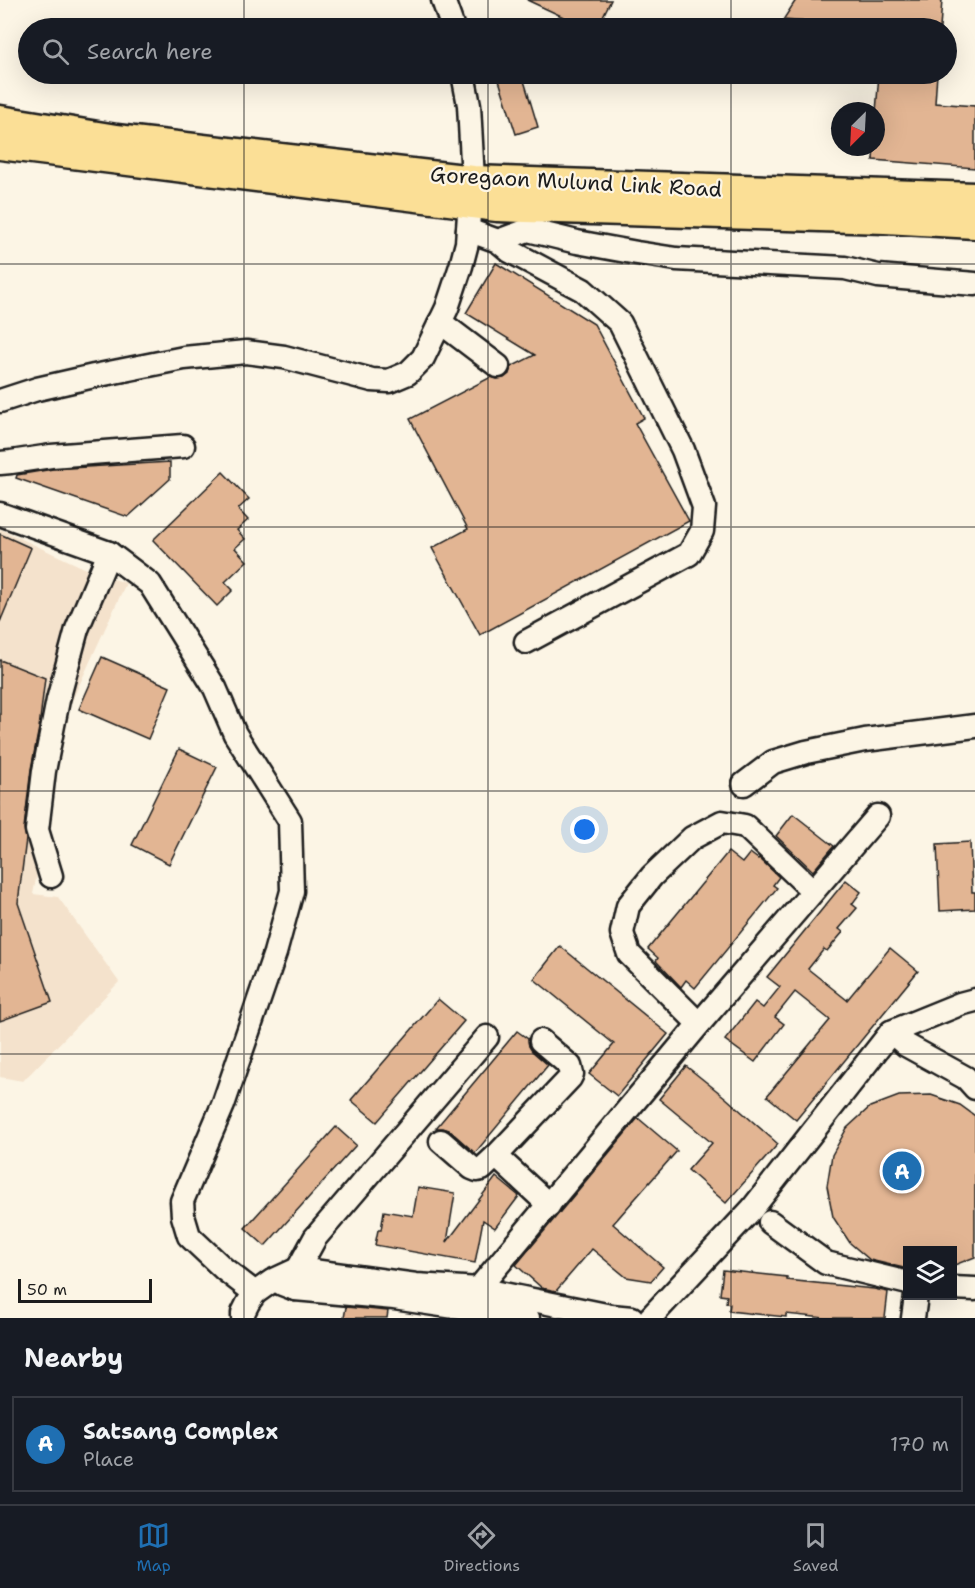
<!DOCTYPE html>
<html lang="en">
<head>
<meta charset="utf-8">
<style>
  body { margin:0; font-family:"Shantell Sans",sans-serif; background:#20242c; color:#f1f3f6 }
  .controls { position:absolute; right:18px; bottom:18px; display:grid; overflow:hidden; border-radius:0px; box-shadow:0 6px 24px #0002 }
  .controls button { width:54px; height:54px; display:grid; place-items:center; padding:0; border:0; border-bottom:2px solid #363941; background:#171b24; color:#f1f3f6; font:30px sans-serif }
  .compass { position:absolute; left:831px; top:102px; width:54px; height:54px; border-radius:50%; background:#171b24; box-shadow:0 6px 24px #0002; rotate:204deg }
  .scale { position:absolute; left:18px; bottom:15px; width:134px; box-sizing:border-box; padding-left:6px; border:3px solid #1c1c1c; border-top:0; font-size:16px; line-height:21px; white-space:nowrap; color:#1c1c1c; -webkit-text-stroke:4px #fcf5e5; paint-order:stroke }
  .you { position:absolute; left:585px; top:830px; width:21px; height:21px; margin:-15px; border:4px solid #fff; border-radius:50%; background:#1a73e8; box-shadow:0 0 0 9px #1a73e833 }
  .badge { display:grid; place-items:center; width:39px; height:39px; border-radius:50%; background:#1f6fb2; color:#fff; font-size:20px; font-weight:700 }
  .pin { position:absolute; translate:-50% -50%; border:3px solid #fff; box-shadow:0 2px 6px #0006 }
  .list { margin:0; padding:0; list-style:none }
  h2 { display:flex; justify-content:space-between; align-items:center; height:78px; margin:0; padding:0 24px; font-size:26px }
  h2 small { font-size:20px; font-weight:400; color:#9ea1a6 }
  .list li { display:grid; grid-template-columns:39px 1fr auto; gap:18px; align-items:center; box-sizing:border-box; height:96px; margin:0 12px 12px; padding:0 12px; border:2px solid #363941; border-radius:0px }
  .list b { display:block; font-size:22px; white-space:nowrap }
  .list p { margin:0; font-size:20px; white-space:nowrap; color:#9ea1a6 }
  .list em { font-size:20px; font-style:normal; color:#9ea1a6 }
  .icon { flex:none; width:33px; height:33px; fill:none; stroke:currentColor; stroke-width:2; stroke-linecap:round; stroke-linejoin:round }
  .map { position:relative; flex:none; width:975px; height:1318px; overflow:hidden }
  .search { position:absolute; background:#171b24; box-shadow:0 6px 24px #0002; left:18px; right:18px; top:18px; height:66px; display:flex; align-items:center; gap:15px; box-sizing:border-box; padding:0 21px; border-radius:33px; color:#9ea1a6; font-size:22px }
  .sheet { height:186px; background:#171b24 }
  nav { display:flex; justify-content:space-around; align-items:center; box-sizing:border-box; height:84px; border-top:2px solid #363941; background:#171b24; font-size:16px; color:#9ea1a6 }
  nav a { display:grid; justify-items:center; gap:3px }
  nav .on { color:#1f6fb2 }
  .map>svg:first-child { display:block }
</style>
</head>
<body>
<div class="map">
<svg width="975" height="1318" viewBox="0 0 975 1318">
  <rect width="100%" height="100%" fill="#fcf5e5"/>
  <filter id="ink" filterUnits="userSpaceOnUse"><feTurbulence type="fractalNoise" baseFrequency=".0167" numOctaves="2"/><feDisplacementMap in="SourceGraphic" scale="12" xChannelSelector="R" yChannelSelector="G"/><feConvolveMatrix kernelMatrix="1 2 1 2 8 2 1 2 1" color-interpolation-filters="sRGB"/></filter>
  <g filter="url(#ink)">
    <!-- built -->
    <path fill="#f4e2cc" d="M 0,529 L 95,573 L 126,583 L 71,703 L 33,894 L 58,897 L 119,982 L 23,1081 L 0,1077 Z"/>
    <!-- building -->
    <g fill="#e2b593" stroke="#1c1c1c" stroke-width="1.5">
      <path d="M 527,0 L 611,0 L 597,28 L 587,28 Z"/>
      <path d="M 796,0 L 942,0 L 940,28 L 882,28 L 882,27 L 783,20 Z"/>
      <path d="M 497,74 L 522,74 L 538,127 L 516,134 Z"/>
      <path d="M 879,74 L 937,74 L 935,103 L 975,106 L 975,168 L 873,160 L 874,147 L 876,147 L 876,112 Z"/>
      <path d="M 496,263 L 594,324 L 644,418 L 635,423 L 689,521 L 480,635 L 432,548 L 468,529 L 410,419 L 491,377 L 497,379 L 504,378 L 509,374 L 511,367 L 535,355 L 466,313 Z"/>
      <path d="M 170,462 L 170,479 L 128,517 L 16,478 L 17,475 L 53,469 Z"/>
      <path d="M 223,472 L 249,499 L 238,509 L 248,520 L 237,530 L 245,539 L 235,548 L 247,561 L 225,582 L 233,590 L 217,606 L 153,540 Z"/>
      <path d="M 0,534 L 31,548 L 0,622 Z"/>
      <path d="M 102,657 L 170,687 L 148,739 L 79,709 Z"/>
      <path d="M 0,660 L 45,678 L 39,728 L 31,769 L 24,828 L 26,839 L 18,903 L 52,1002 L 0,1021 Z"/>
      <path d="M 179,749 L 217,767 L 169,864 L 132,845 Z"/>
      <path d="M 793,814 L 834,846 L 813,871 L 776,836 Z"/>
      <path d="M 970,842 L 972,892 L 975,892 L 975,909 L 940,911 L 937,844 Z"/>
      <path d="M 728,852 L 742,863 L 750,853 L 758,859 L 759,858 L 779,877 L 773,885 L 777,888 L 695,988 L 686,980 L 681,987 L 656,961 L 658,958 L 648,949 Z"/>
      <path d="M 846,880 L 861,892 L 852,904 L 857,908 L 839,929 L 843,932 L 827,951 L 824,949 L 808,969 L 847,1000 L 890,948 L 918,971 L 796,1120 L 767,1096 L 830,1020 L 795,992 L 775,1017 L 784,1024 L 755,1062 L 725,1040 L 755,1002 L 763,1008 L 780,987 L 767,977 Z"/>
      <path d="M 560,946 L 668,1034 L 617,1096 L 589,1074 L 614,1044 L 534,979 Z"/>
      <path d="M 438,999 L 464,1021 L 377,1122 L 351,1100 Z"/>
      <path d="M 517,1031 L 528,1039 L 529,1046 L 532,1051 L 548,1065 L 475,1153 L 449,1130 L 443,1128 L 436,1128 Z"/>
      <path d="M 686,1066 L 726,1098 L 778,1144 L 726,1203 L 688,1170 L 712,1143 L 659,1099 Z"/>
      <path d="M 931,1095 L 960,1105 L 975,1116 L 975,1257 L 952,1266 L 952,1251 L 908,1251 L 908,1269 L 870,1260 L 850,1243 L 833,1217 L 827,1186 L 832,1155 L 847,1128 L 870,1107 L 899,1096 Z"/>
      <path d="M 638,1118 L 677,1151 L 613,1224 L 663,1267 L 651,1281 L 626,1277 L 592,1249 L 556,1291 L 542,1288 L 516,1265 Z"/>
      <path d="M 336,1127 L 356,1145 L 265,1246 L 245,1228 Z"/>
      <path d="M 496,1177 L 519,1196 L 495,1228 L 483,1220 L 475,1263 L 375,1245 L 378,1230 L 381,1230 L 384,1211 L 413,1216 L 418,1187 L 455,1193 L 447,1242 Z"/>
      <path d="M 723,1270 L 787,1277 L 787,1280 L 874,1289 L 888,1292 L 885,1318 L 825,1318 L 786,1314 L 786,1317 L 729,1311 L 730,1304 L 726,1303 L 727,1296 L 720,1295 Z"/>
      <path d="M 346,1307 L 388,1311 L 387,1318 L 344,1318 Z"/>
    </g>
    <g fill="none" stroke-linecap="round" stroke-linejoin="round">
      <defs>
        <g id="minor">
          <path d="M 443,0 L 453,28"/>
          <path d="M 463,74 L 469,105 L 473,180"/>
          <path d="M 468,230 L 498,241 L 510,251 L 583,290 L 620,323 L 683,450 L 704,507 L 702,531 L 689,554 L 526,642"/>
          <path d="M 498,241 L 528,230 L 577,242 L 637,253 L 676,259 L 845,268 L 878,276 L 975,284"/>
          <path d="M 440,322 L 498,366"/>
          <path d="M 0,401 L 37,389 L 94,376 L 184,358 L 246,352 L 284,357 L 372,380 L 389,381 L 408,373 L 423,358 L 447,308 L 461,266 L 467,243 L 469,214"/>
          <path d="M 0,463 L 11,462 L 51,456 L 183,446"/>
          <path d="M 0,514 L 109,553 L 150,584 L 215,688 L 235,734 L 290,821 L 292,891 L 275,953 L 223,1105 L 182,1201 L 183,1216 L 189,1236 L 224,1269 L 255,1293"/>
          <path d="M 744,784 L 773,762 L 806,752 L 865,740 L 975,726"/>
          <path d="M 51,876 L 37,830 L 44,771 L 58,700 L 77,629 L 109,553"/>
          <path d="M 699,1024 L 629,954 L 622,933 L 628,906 L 652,876 L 692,838 L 722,822 L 745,826 L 813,891"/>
          <path d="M 891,1032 L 906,1045 L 966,1078 L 975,1088"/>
          <path d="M 541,1041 L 570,1066 L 572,1074 L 570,1078 L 496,1156 L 549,1205"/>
          <path d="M 441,1141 L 472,1168 L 477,1170 L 482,1169 L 496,1156"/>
          <path d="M 770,1222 L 826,1263 L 908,1283"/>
          <path d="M 282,1284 L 295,1289 L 394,1298 L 528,1318"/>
          <path d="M 952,1288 L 975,1289"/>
          <path d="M 295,1289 L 298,1269 L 315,1238 L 487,1037"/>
          <path d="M 463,1307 L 699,1024 L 878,816"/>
          <path d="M 243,1318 L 243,1313 L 248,1303 L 255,1293 L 272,1281 L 298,1269 L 416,1285 L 479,1289 L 611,1316 L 632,1318"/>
          <path d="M 650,1318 L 752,1209 L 891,1032 L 960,1004 L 975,1000"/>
          <path d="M 913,1318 L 916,1296"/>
        </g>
        <g id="major">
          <path d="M 0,120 L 116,139 L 473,180 L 975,197"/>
          <path d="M 0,145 L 497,207 L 885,219 L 975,224"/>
        </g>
      </defs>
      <!-- minor casing -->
      <use href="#minor" stroke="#1c1c1c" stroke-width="27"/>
      <!-- major casing -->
      <use href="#major" stroke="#1c1c1c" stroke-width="33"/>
      <!-- minor -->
      <use href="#minor" stroke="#fcf5e5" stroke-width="22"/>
      <!-- major -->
      <use href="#major" stroke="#fbdf96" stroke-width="28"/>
    </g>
  </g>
  <!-- grid -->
  <path fill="none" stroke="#1c1c1c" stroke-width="1.5" stroke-opacity="0.55" d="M 244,0 L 244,28M 488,0 L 488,28M 731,0 L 731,28M 244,74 L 244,1318M 488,74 L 488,1318M 731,74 L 731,1318M 0,264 L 975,264M 0,527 L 975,527M 0,791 L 975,791M 0,1054 L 975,1054"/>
  <g text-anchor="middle" stroke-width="4.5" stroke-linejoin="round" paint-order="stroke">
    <!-- street labels -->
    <g font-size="21" fill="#1c1c1c" stroke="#fcf5e5">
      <text transform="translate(576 182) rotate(3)" y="7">Goregaon Mulund Link Road</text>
    </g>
  </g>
</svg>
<div class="controls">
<button><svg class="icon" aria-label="layers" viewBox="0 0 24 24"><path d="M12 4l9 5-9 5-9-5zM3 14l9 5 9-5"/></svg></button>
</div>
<svg class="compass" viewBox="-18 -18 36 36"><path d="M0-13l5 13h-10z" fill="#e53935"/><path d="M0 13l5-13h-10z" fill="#9ea1a6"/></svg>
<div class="scale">50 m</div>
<div class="you"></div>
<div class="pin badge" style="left:902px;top:1171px">A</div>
<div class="search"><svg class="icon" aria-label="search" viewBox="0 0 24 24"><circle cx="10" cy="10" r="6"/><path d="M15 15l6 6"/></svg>Search here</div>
</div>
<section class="sheet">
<h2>Nearby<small></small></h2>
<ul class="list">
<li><span class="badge">A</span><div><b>Satsang Complex</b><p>Place</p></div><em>170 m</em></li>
</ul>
</section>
<nav>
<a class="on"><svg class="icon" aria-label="map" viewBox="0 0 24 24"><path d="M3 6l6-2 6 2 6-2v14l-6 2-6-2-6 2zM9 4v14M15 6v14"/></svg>Map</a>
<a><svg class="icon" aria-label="directions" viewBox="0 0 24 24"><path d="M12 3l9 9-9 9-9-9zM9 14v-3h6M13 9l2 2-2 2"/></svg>Directions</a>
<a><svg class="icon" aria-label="saved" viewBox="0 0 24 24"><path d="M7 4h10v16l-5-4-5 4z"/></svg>Saved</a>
</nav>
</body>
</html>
